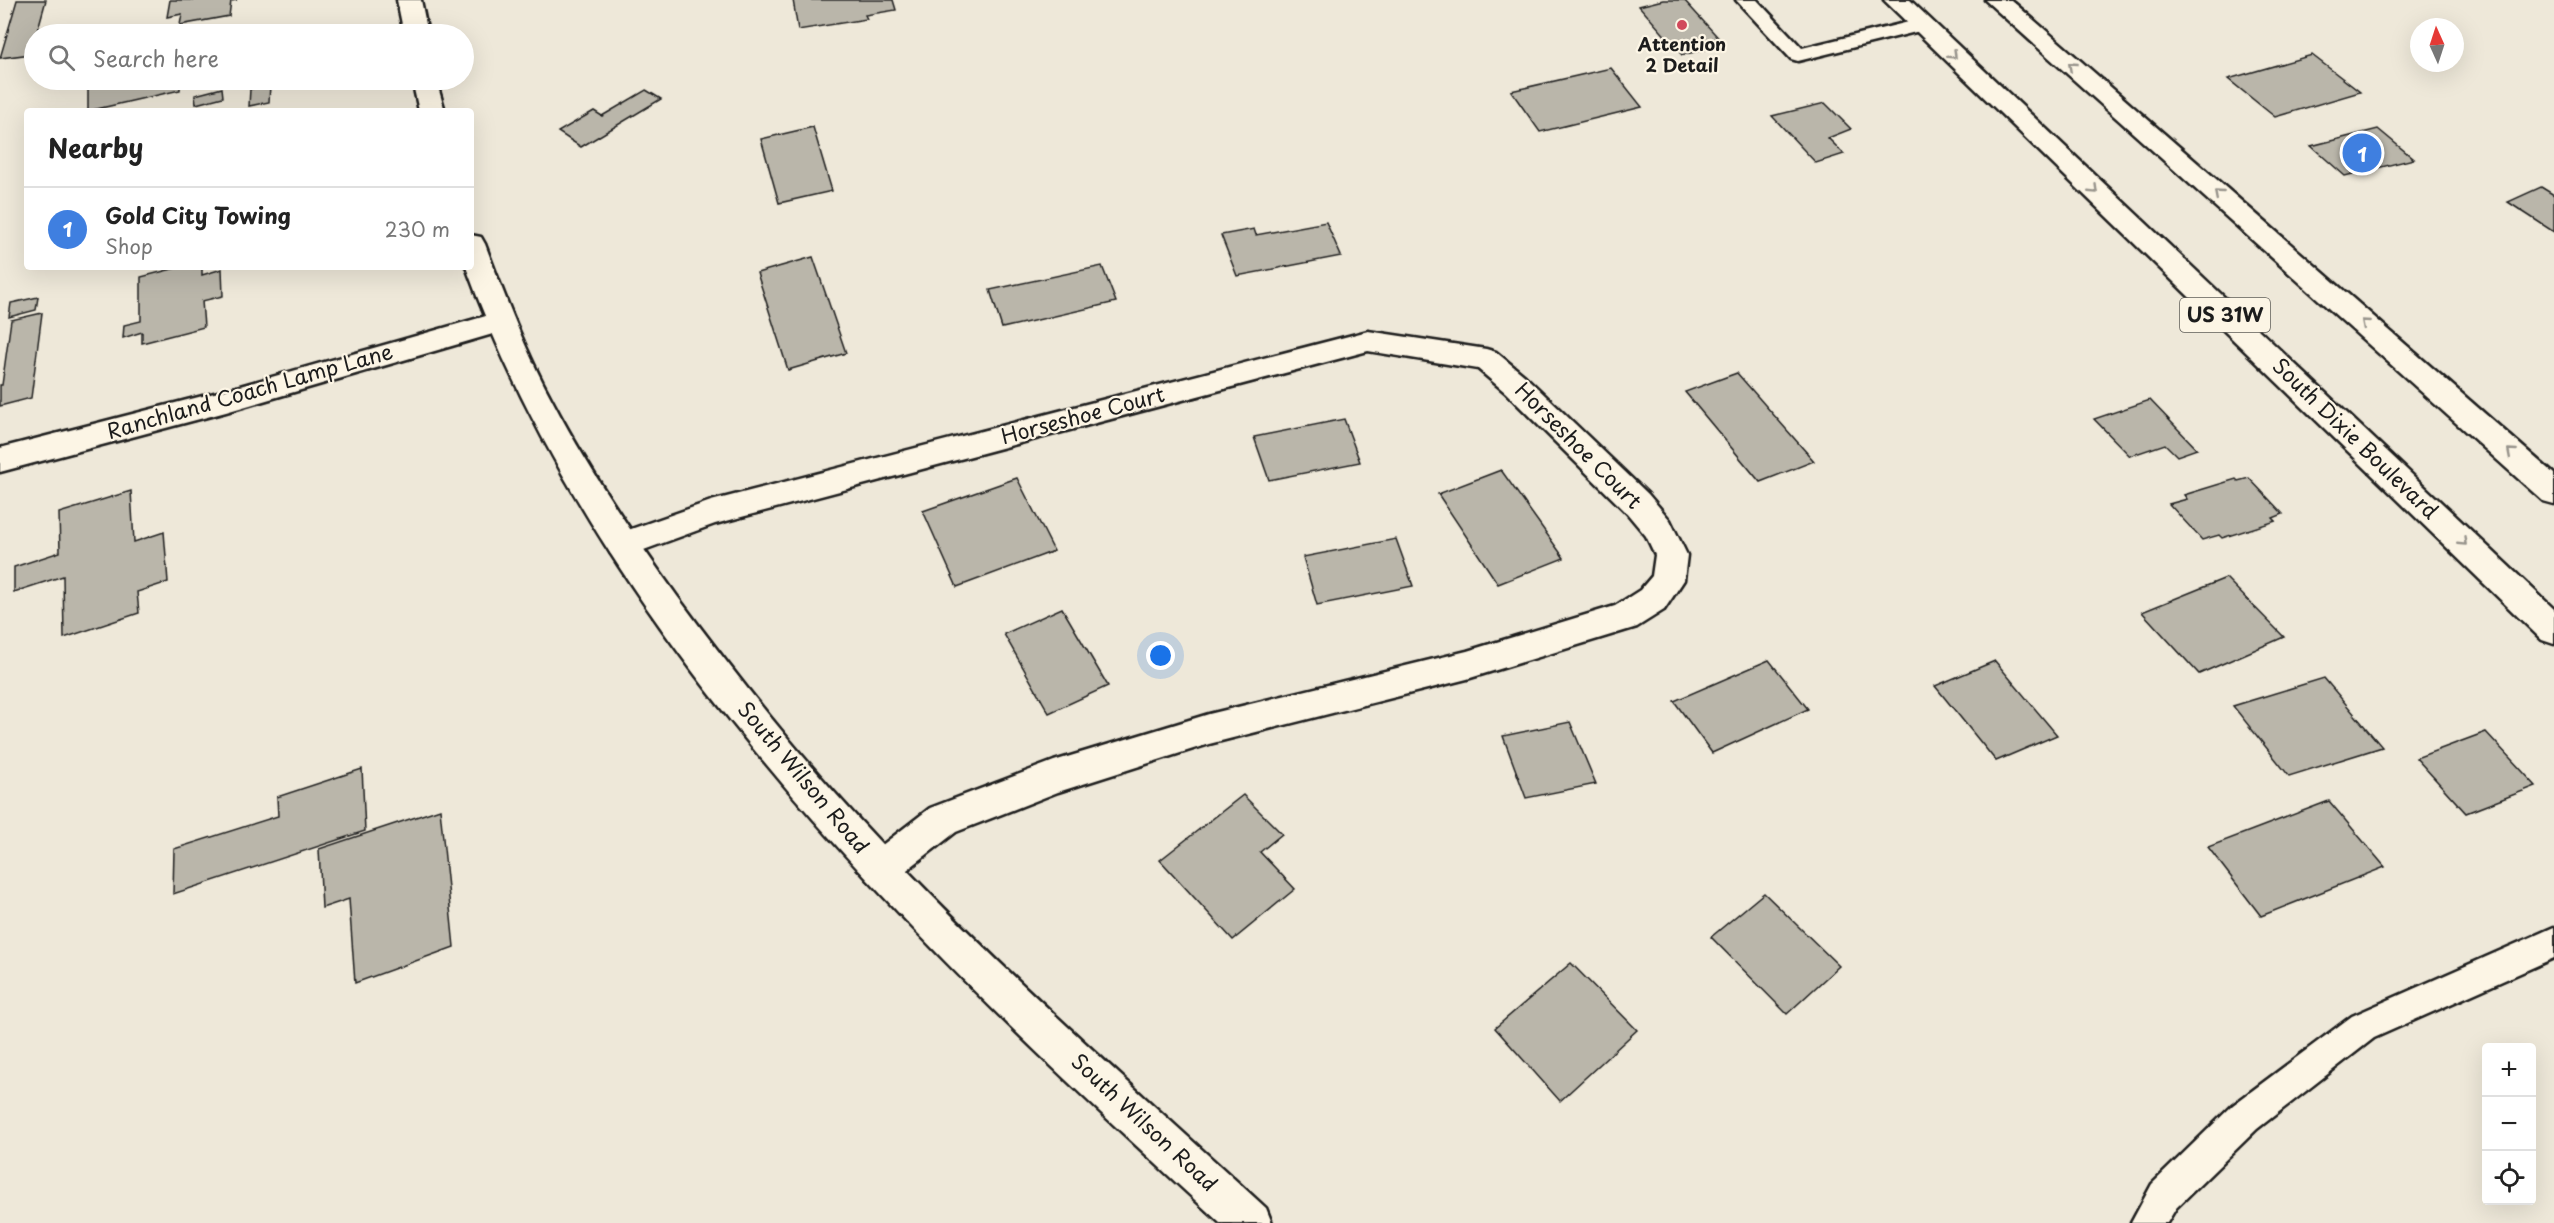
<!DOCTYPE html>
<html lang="en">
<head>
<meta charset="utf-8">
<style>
  body { margin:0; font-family:"Playpen Sans",sans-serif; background:#f6f6f6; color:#222 }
  .controls { position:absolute; right:18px; bottom:18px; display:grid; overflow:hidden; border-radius:6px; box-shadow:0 6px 24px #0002 }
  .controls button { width:54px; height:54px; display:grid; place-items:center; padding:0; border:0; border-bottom:2px solid #e0e0e0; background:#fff; color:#222; font:30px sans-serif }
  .compass { position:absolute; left:2410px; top:18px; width:54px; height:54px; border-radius:50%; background:#fff; box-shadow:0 6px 24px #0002; rotate:357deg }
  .you { position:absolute; left:1161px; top:656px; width:21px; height:21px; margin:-15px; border:4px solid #fff; border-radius:50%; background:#1a73e8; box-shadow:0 0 0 9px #1a73e833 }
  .badge { display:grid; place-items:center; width:39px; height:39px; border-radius:50%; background:#d1495b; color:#fff; font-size:20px; font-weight:700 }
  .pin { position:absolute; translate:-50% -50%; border:3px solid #fff; box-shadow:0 2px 6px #0006 }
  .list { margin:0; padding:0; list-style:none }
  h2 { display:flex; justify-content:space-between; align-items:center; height:78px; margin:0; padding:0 24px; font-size:26px }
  h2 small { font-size:20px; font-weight:400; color:#767676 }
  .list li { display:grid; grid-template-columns:39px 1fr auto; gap:18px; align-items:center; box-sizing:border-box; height:84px; padding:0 24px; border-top:2px solid #e0e0e0 }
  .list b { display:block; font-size:22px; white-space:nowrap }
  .list p { margin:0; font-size:20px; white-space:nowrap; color:#767676 }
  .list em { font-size:20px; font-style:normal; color:#767676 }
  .icon { flex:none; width:33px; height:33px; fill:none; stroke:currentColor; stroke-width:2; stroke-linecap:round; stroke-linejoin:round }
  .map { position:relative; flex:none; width:2554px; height:1223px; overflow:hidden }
  .search { position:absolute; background:#fff; box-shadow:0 6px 24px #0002; left:24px; top:24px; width:450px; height:66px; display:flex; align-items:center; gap:15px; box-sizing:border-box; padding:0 21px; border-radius:33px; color:#767676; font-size:22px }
  .panel { position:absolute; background:#fff; box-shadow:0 6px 24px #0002; left:24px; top:108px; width:450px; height:162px; border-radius:6px }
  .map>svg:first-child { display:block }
</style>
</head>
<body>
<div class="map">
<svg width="2554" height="1223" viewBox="0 0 2554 1223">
  <rect width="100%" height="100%" fill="#eee8d9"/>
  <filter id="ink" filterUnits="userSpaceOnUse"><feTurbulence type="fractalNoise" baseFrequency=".0167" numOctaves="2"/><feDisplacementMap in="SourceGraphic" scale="12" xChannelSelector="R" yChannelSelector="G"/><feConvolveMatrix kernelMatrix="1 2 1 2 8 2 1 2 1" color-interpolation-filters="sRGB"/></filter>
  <g filter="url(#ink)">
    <!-- building -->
    <g fill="#bab6aa" stroke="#1c1c1c" stroke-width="1.5">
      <path d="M 17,0 L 46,0 L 31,54 L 0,58 Z"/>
      <path d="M 170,0 L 237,0 L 231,1 L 229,16 L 180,25 L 182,14 L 167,17 Z"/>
      <path d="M 793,0 L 893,0 L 896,10 L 865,15 L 867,19 L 798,30 Z"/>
      <path d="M 1663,0 L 1684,0 L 1725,45 L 1682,55 L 1639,6 Z"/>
      <path d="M 2312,55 L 2360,92 L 2275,117 L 2228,79 Z"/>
      <path d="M 1611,68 L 1642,107 L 1540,132 L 1511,91 Z"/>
      <path d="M 98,80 L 180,80 L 180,90 L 88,111 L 88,82 Z"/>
      <path d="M 270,85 L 269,102 L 249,106 L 250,89 Z"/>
      <path d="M 222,88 L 223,97 L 196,104 L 195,95 Z"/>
      <path d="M 646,90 L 661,99 L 581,147 L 558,132 L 594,111 L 602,116 Z"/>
      <path d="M 1825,103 L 1851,129 L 1828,138 L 1844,154 L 1816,163 L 1772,116 Z"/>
      <path d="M 813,127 L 832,191 L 779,203 L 761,139 Z"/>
      <path d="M 2378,129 L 2414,159 L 2345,176 L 2311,146 Z"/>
      <path d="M 2541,187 L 2554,195 L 2554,232 L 2508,202 Z"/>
      <path d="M 1326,222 L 1341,256 L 1237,276 L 1221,235 L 1254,229 L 1256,235 Z"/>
      <path d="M 813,257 L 846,353 L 788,370 L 757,273 Z"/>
      <path d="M 1102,266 L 1116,302 L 1002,328 L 990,290 Z"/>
      <path d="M 180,267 L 202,267 L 202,275 L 222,269 L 223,296 L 202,301 L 204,327 L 142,343 L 142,332 L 123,338 L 124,325 L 141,321 L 141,277 Z"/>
      <path d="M 38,297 L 36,310 L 9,317 L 11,303 Z"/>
      <path d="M 42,313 L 31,398 L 0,406 L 0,385 L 2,385 L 11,320 Z"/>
      <path d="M 1737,373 L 1814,461 L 1760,482 L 1685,392 Z"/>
      <path d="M 2150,400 L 2197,449 L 2177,456 L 2165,444 L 2130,456 L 2094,419 Z"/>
      <path d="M 1344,419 L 1360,462 L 1269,480 L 1254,437 Z"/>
      <path d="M 1501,470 L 1564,558 L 1498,584 L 1438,494 Z"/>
      <path d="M 1017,478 L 1054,551 L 957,587 L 923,511 Z"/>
      <path d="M 2249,478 L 2283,514 L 2273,518 L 2276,521 L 2222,538 L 2219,535 L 2202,540 L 2169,504 L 2187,499 L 2184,495 L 2236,479 L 2238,481 Z"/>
      <path d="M 131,491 L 134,542 L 164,532 L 168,582 L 137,592 L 139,613 L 64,638 L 63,576 L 14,592 L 14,567 L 60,552 L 59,513 Z"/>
      <path d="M 1396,539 L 1413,586 L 1317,605 L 1303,557 Z"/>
      <path d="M 2226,578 L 2284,637 L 2199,674 L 2142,612 Z"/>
      <path d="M 1062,608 L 1108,686 L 1049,713 L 1004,634 Z"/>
      <path d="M 1769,660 L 1808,709 L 1712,753 L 1674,701 Z"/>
      <path d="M 1995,661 L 2057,735 L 1996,761 L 1935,686 Z"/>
      <path d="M 2324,678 L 2382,747 L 2289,776 L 2233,706 Z"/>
      <path d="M 1570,722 L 1596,784 L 1526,798 L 1503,736 Z"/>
      <path d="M 2486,732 L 2536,786 L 2466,813 L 2416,758 Z"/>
      <path d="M 362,769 L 365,831 L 173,894 L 174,849 L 278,816 L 277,797 Z"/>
      <path d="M 1243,795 L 1282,834 L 1260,852 L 1295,889 L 1233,940 L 1160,860 Z"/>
      <path d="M 2329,801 L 2385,867 L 2261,916 L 2208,847 Z"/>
      <path d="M 440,809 L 454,947 L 355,983 L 349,899 L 322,908 L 319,849 Z"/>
      <path d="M 1764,893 L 1839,966 L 1787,1014 L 1711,937 Z"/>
      <path d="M 1571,963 L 1637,1030 L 1560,1101 L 1495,1028 Z"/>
    </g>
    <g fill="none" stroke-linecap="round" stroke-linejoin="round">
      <defs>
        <g id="service">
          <path d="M 1736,0 L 1757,0 L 1802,48 L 1921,19 L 1928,21 L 1931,25 L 1928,29 L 1798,61 L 1791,59 Z"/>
          <path d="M 2554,927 L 2554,958 L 2374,1038 L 2257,1129 L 2176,1208 L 2167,1223 L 2131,1223 L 2152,1184 L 2233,1105 L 2352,1016 Z"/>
        </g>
        <g id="minor">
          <path d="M 500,312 L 510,315 L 514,322 L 510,329 L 226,412 L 0,472 L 0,448 L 226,390 Z"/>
          <path d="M 1368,331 L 1486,349 L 1496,352 L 1525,376 L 1648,494 L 1670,520 L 1687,555 L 1684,580 L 1664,610 L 1637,627 L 1467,679 L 1209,744 L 1058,792 L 956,832 L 894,880 L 881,885 L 868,880 L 863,868 L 868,856 L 930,808 L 1054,761 L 1209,714 L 1467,651 L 1615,606 L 1640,590 L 1652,576 L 1655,555 L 1646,536 L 1626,512 L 1505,392 L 1478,369 L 1368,351 L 715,524 L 622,558 L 611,554 L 606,545 L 611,536 L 711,501 Z"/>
        </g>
        <g id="secondary">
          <path d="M 397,0 L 421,0 L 428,34 L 404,34 Z"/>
          <path d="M 412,80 L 436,80 L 445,111 L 419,111 Z"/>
          <path d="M 471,235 L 481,237 L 485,244 C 505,297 525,350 552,400 C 587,467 633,535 677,596 C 727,664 779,730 835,793 C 967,941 1120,1074 1266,1208 L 1272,1223 L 1220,1223 C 1149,1157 1077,1092 1008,1024 C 791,811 571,557 466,267 L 471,267 Z"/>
        </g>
        <g id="trunk">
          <path d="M 1884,0 L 1910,0 L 2554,609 L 2554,644 L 2542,640 Z"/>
          <path d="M 1985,0 L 2011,0 L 2554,474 L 2554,504 L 2543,501 Z"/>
        </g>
      </defs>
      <!-- service casing -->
      <use href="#service" stroke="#1c1c1c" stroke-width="5"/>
      <!-- minor casing -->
      <use href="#minor" stroke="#1c1c1c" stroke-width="5"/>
      <!-- secondary casing -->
      <use href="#secondary" stroke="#1c1c1c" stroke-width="5"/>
      <!-- trunk casing -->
      <use href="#trunk" stroke="#1c1c1c" stroke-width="5"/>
      <!-- service -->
      <use href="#service" fill="#fcf5e5" fill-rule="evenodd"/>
      <!-- minor -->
      <use href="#minor" fill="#fcf5e5" fill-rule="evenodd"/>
      <!-- secondary -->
      <use href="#secondary" fill="#fcf5e5" fill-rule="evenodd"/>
      <!-- trunk -->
      <use href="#trunk" fill="#fcf5e5" fill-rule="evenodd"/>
    </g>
    <!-- one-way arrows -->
    <defs><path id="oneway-chevron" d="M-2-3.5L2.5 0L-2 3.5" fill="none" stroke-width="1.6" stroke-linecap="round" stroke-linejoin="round" transform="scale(1.5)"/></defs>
    <g stroke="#97938b">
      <use href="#oneway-chevron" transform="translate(1953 55) rotate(44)"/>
      <use href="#oneway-chevron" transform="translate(2072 66) rotate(-139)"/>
      <use href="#oneway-chevron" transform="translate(2094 190) rotate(44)"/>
      <use href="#oneway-chevron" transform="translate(2218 194) rotate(-139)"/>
      <use href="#oneway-chevron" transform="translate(2365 323) rotate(-139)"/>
      <use href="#oneway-chevron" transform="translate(2511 452) rotate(-139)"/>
      <use href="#oneway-chevron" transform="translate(2463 542) rotate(44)"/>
    </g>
  </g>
  <!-- markers -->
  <circle fill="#d1495b" stroke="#fcf5e5" stroke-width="2" cx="1682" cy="25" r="6"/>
  <g text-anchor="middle" stroke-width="4.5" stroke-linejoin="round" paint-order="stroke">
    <!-- far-poi labels -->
    <g font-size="18" font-weight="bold" fill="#1c1c1c" stroke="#fcf5e5">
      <text x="1682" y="51">Attention<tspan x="1682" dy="21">2 Detail</tspan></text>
    </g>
    <!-- shield labels -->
    <rect fill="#fcf5e5" stroke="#5f5d58" stroke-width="1.5" x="2180" y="298" width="90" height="34" rx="4.5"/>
    <g font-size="20" font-weight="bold" fill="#1c1c1c">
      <text x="2225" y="322">US 31W</text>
    </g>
    <!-- street labels -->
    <g font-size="21" fill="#1c1c1c" stroke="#fcf5e5">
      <text transform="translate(250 392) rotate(-16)" y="7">Ranchland Coach Lamp Lane</text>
      <text transform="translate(1083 416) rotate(-15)" y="7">Horseshoe Court</text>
      <text transform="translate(2355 439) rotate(44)" y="7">South Dixie Boulevard</text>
      <text transform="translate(1578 446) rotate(45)" y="7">Horseshoe Court</text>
      <text transform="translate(803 778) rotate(50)" y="7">South Wilson Road</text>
      <text transform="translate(1144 1123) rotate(43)" y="7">South Wilson Road</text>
    </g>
  </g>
</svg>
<div class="controls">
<button>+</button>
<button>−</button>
<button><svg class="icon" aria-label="locate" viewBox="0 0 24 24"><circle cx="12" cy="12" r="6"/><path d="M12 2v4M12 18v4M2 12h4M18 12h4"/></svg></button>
</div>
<svg class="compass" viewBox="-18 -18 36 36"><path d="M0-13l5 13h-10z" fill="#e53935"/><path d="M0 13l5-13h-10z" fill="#767676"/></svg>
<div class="you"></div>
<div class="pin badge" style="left:2362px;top:153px;background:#3f7fe0">1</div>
<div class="search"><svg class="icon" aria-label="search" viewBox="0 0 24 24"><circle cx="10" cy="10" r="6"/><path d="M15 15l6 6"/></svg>Search here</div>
<section class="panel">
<h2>Nearby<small></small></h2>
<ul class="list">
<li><span class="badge" style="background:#3f7fe0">1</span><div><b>Gold City Towing</b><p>Shop</p></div><em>230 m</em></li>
</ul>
</section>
</div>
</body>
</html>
